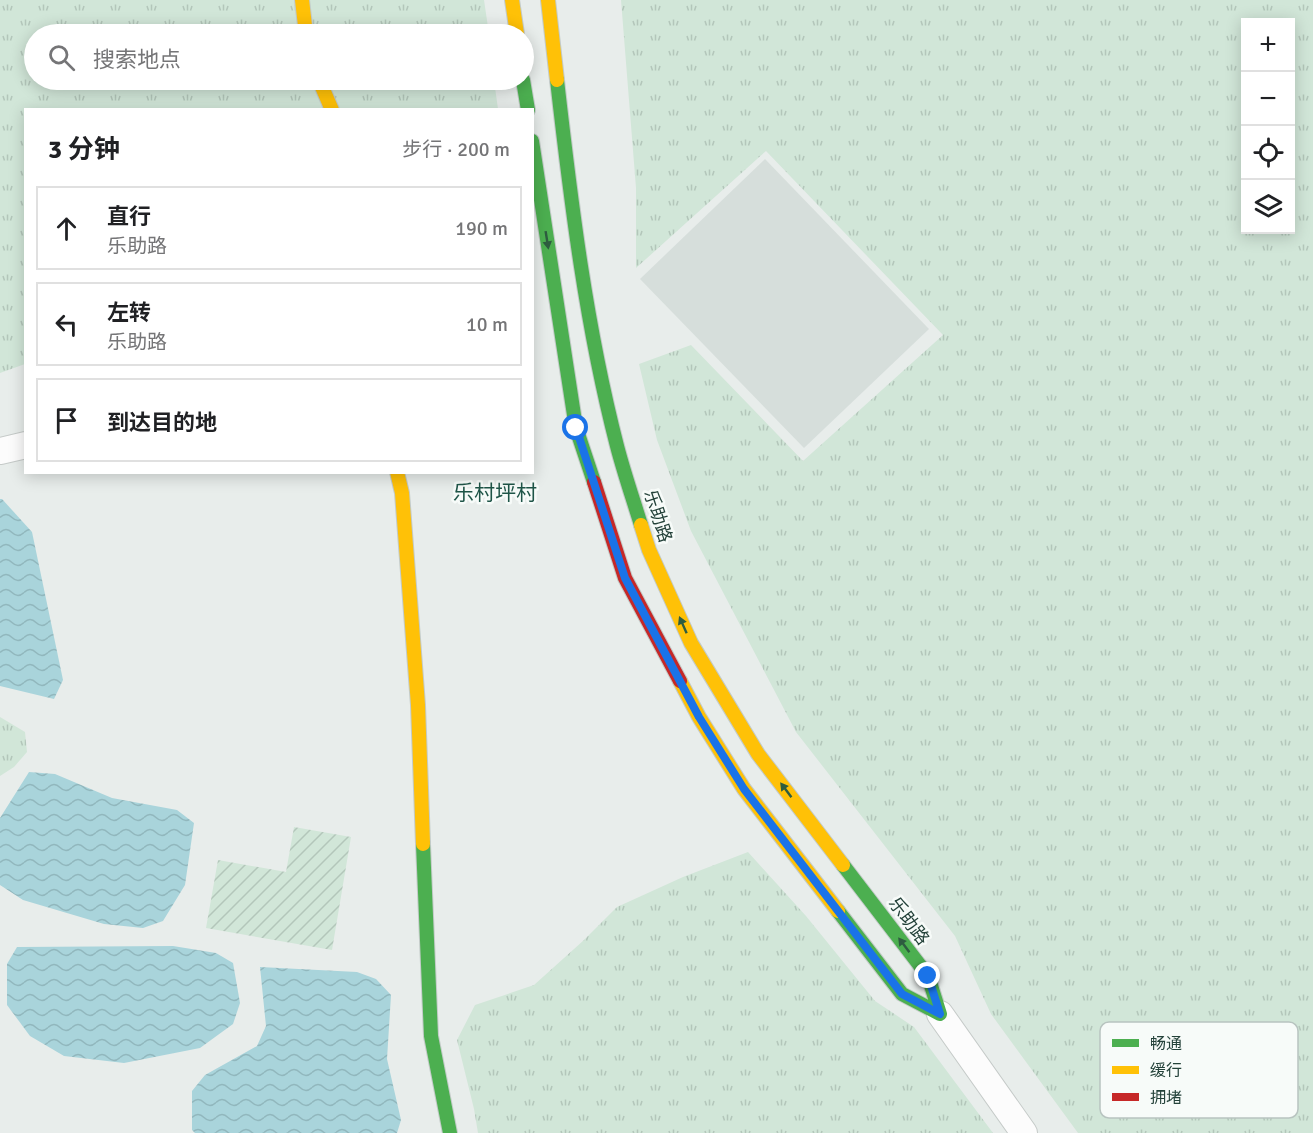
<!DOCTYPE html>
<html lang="zh">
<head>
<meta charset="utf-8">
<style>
  body { margin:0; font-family:Signika,"Noto Sans SC",sans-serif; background:#f2f2f2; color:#202124 }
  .controls { position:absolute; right:18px; top:18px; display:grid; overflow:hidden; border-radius:0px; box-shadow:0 3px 15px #0003 }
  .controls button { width:54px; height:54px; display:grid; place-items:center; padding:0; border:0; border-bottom:2px solid #e0e0e0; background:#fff; color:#202124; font:30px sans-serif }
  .stop { position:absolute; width:18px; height:18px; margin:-14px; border:4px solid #1a73e8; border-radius:50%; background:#fff }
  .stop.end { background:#1a73e8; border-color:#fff; box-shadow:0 2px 6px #0008 }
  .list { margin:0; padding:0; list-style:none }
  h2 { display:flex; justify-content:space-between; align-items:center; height:78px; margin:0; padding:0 24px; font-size:26px }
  h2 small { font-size:20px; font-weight:400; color:#757577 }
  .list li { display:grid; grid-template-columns:39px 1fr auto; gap:18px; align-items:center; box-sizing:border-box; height:84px; margin:0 12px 12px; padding:0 12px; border:2px solid #e0e0e0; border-radius:0px }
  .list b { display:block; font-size:22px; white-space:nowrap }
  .list p { margin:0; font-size:20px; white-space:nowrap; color:#757577 }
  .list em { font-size:20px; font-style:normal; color:#757577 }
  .icon { flex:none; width:33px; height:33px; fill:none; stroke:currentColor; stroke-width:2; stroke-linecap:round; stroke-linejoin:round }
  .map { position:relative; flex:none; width:1313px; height:1133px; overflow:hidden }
  .search { position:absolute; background:#fff; box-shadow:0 3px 15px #0003; left:24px; top:24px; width:510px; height:66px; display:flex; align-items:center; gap:15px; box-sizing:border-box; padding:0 21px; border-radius:33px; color:#757577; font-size:22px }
  .panel { position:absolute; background:#fff; box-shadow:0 3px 15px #0003; left:24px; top:108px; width:510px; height:366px; border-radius:0px }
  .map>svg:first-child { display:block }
</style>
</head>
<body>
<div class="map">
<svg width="1313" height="1133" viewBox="0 0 1313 1133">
  <defs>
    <pattern id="grass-tufts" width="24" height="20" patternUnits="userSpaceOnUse" patternTransform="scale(1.5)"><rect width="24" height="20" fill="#d1e6d8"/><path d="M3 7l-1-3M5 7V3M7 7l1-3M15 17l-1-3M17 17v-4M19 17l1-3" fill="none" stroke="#b3c6ba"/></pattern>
    <pattern id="garden-furrows" width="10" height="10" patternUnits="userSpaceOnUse" patternTransform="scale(1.5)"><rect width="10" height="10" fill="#d1e6d8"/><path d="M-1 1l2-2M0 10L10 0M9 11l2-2" fill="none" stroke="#b3c6ba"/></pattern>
    <pattern id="water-waves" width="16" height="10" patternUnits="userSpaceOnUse" patternTransform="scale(1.5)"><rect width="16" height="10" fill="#a9d4db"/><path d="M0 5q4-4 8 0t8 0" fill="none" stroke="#91b7bd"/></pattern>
  </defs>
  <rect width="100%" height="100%" fill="#e8edeb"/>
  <!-- built -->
  <path fill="#d6dedb" d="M 765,159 L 929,329 L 804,448 L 640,279 Z"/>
  <!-- grass -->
  <g fill="url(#grass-tufts)" fill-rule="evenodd">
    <path d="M 0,0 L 484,0 L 489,34 L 34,34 L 34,80 L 494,80 L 498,109 L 26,110 L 25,364 L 0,373 Z"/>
    <path d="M 621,0 L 1313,0 L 1313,1133 L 1078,1133 L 991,1014 L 955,936 L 796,732 L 691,531 L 657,440 L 639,364 L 691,345 L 803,461 L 943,335 L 766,151 L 636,268 L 636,188 ZM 1290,22 L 1290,230 L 1246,230 L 1246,22 Z"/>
    <path d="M 0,717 L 25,732 L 27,752 L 14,767 L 0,776 Z"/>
    <path d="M 748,852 L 806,916 L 875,1001 L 914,1027 L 993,1133 L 478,1133 L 474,1109 L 457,1040 L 475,1005 L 534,985 L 584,940 L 617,907 L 683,877 Z"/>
  </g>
  <!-- garden -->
  <path fill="url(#garden-furrows)" d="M 294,827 L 351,837 L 332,950 L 206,928 L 218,860 L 286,872 Z"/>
  <!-- water -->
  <g fill="url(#water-waves)">
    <path d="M 0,499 L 2,499 L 32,532 L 63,680 L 54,699 L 0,686 Z"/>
    <path d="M 29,772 L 55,774 L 112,798 L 177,810 L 194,823 L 185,885 L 163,921 L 143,928 L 104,924 L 23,900 L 0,885 L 0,818 Z"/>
    <path d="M 173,946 L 216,953 L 233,963 L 240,1003 L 233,1024 L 200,1048 L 124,1063 L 64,1056 L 30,1036 L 7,1005 L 7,964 L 17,947 Z"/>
    <path d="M 260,967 L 357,972 L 376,979 L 391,995 L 387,1059 L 401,1120 L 397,1133 L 195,1133 L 192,1130 L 192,1091 L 205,1075 L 257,1046 L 266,1026 Z"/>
  </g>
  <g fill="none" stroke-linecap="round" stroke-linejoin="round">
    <defs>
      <g id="street">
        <path d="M 0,451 L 26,445"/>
        <path d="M 940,1014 L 1024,1133"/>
      </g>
      <g id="fast">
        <path d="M 523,80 L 528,110"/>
        <path d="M 557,80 C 571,203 586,326 617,446 C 624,473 633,499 641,525"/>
        <path d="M 532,141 L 576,428 L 594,482"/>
        <path d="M 423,844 L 431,1036 L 450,1133"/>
        <path d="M 838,911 L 902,994 L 940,1014 L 928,976 L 843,865"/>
      </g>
      <g id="slow">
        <path d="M 302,0 L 306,34"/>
        <path d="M 512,0 L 517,34"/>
        <path d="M 548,0 L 557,80"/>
        <path d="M 319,80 L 332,110"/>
        <path d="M 397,472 L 402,493 L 418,705 L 423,844"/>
        <path d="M 641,525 L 649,550 L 691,643 L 758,754 L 843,865"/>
        <path d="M 680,681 L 699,717 L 744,789 L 838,911"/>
      </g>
      <path id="jam" d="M 594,482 L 625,578 L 680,681"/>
    </defs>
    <!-- street casing -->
    <use href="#street" stroke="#c5cac8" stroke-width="28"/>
    <!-- fast casing -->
    <use href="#fast" stroke="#c3cbc8" stroke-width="16"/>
    <!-- slow casing -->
    <use href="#slow" stroke="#c3cbc8" stroke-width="16"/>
    <!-- jam casing -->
    <use href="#jam" stroke="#c3cbc8" stroke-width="16"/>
    <!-- street -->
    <use href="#street" stroke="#fcfcfc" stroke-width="26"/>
    <!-- fast -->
    <use href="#fast" stroke="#4caf50" stroke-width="14"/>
    <!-- slow -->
    <use href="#slow" stroke="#ffc107" stroke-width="14"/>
    <!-- jam -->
    <use href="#jam" stroke="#c62828" stroke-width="14"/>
  </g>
  <!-- one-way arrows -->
  <defs><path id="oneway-solid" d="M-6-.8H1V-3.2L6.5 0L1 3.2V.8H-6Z" transform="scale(1.5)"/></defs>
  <g fill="#2e5d40">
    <use href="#oneway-solid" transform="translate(547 240) rotate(81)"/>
    <use href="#oneway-solid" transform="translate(683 625) rotate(-114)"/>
    <use href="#oneway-solid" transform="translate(786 790) rotate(-127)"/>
    <use href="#oneway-solid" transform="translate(904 945) rotate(-127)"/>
  </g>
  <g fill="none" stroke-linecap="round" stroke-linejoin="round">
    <!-- route -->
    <path stroke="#1a73e8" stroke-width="8" d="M 576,428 L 625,578 L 699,717 L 744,789 L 902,994 L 940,1014 L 928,976"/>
  </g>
  <g text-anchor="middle" stroke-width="5" stroke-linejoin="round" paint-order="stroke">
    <!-- street labels -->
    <g font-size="18" fill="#24423a" stroke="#f7fbf9">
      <text transform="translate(658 516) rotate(72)" y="6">乐助路</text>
      <text transform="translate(909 921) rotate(53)" y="6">乐助路</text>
    </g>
    <!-- quarter labels -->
    <g font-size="21" fill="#1f5548" stroke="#f7fbf9">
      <text x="495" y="500">乐村坪村</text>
    </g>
  </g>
  <!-- legend -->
  <rect x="1100" y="1022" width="198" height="96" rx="9" fill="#f7fbf9" stroke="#b8c4c0" stroke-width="1.5"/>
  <rect x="1112" y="1039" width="27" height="8" fill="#4caf50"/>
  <rect x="1112" y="1066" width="27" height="8" fill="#ffc107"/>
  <rect x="1112" y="1093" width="27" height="8" fill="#c62828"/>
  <g font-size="16" fill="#24423a">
    <text x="1150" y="1049">畅通</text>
    <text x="1150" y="1076">缓行</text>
    <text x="1150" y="1103">拥堵</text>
  </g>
</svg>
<div class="controls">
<button>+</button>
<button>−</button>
<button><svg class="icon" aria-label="locate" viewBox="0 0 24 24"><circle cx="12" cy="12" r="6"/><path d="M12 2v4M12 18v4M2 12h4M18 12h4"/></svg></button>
<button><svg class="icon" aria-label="layers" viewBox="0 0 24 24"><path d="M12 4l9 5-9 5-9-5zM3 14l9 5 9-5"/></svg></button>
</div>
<div class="stop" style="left:576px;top:428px"></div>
<div class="stop end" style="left:928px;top:976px"></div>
<div class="search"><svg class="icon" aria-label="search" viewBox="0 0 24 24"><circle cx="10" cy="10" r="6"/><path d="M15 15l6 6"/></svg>搜索地点</div>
<section class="panel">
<h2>3 分钟<small>步行 · 200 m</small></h2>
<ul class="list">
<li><svg class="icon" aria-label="ahead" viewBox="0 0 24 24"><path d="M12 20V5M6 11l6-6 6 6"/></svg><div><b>直行</b><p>乐助路</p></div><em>190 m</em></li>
<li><svg class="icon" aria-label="left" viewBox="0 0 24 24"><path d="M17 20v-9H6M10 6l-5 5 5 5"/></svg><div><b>左转</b><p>乐助路</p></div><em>10 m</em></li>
<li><svg class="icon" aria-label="arrive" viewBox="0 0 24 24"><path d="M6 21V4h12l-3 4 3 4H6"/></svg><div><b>到达目的地</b></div></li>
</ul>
</section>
</div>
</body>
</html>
